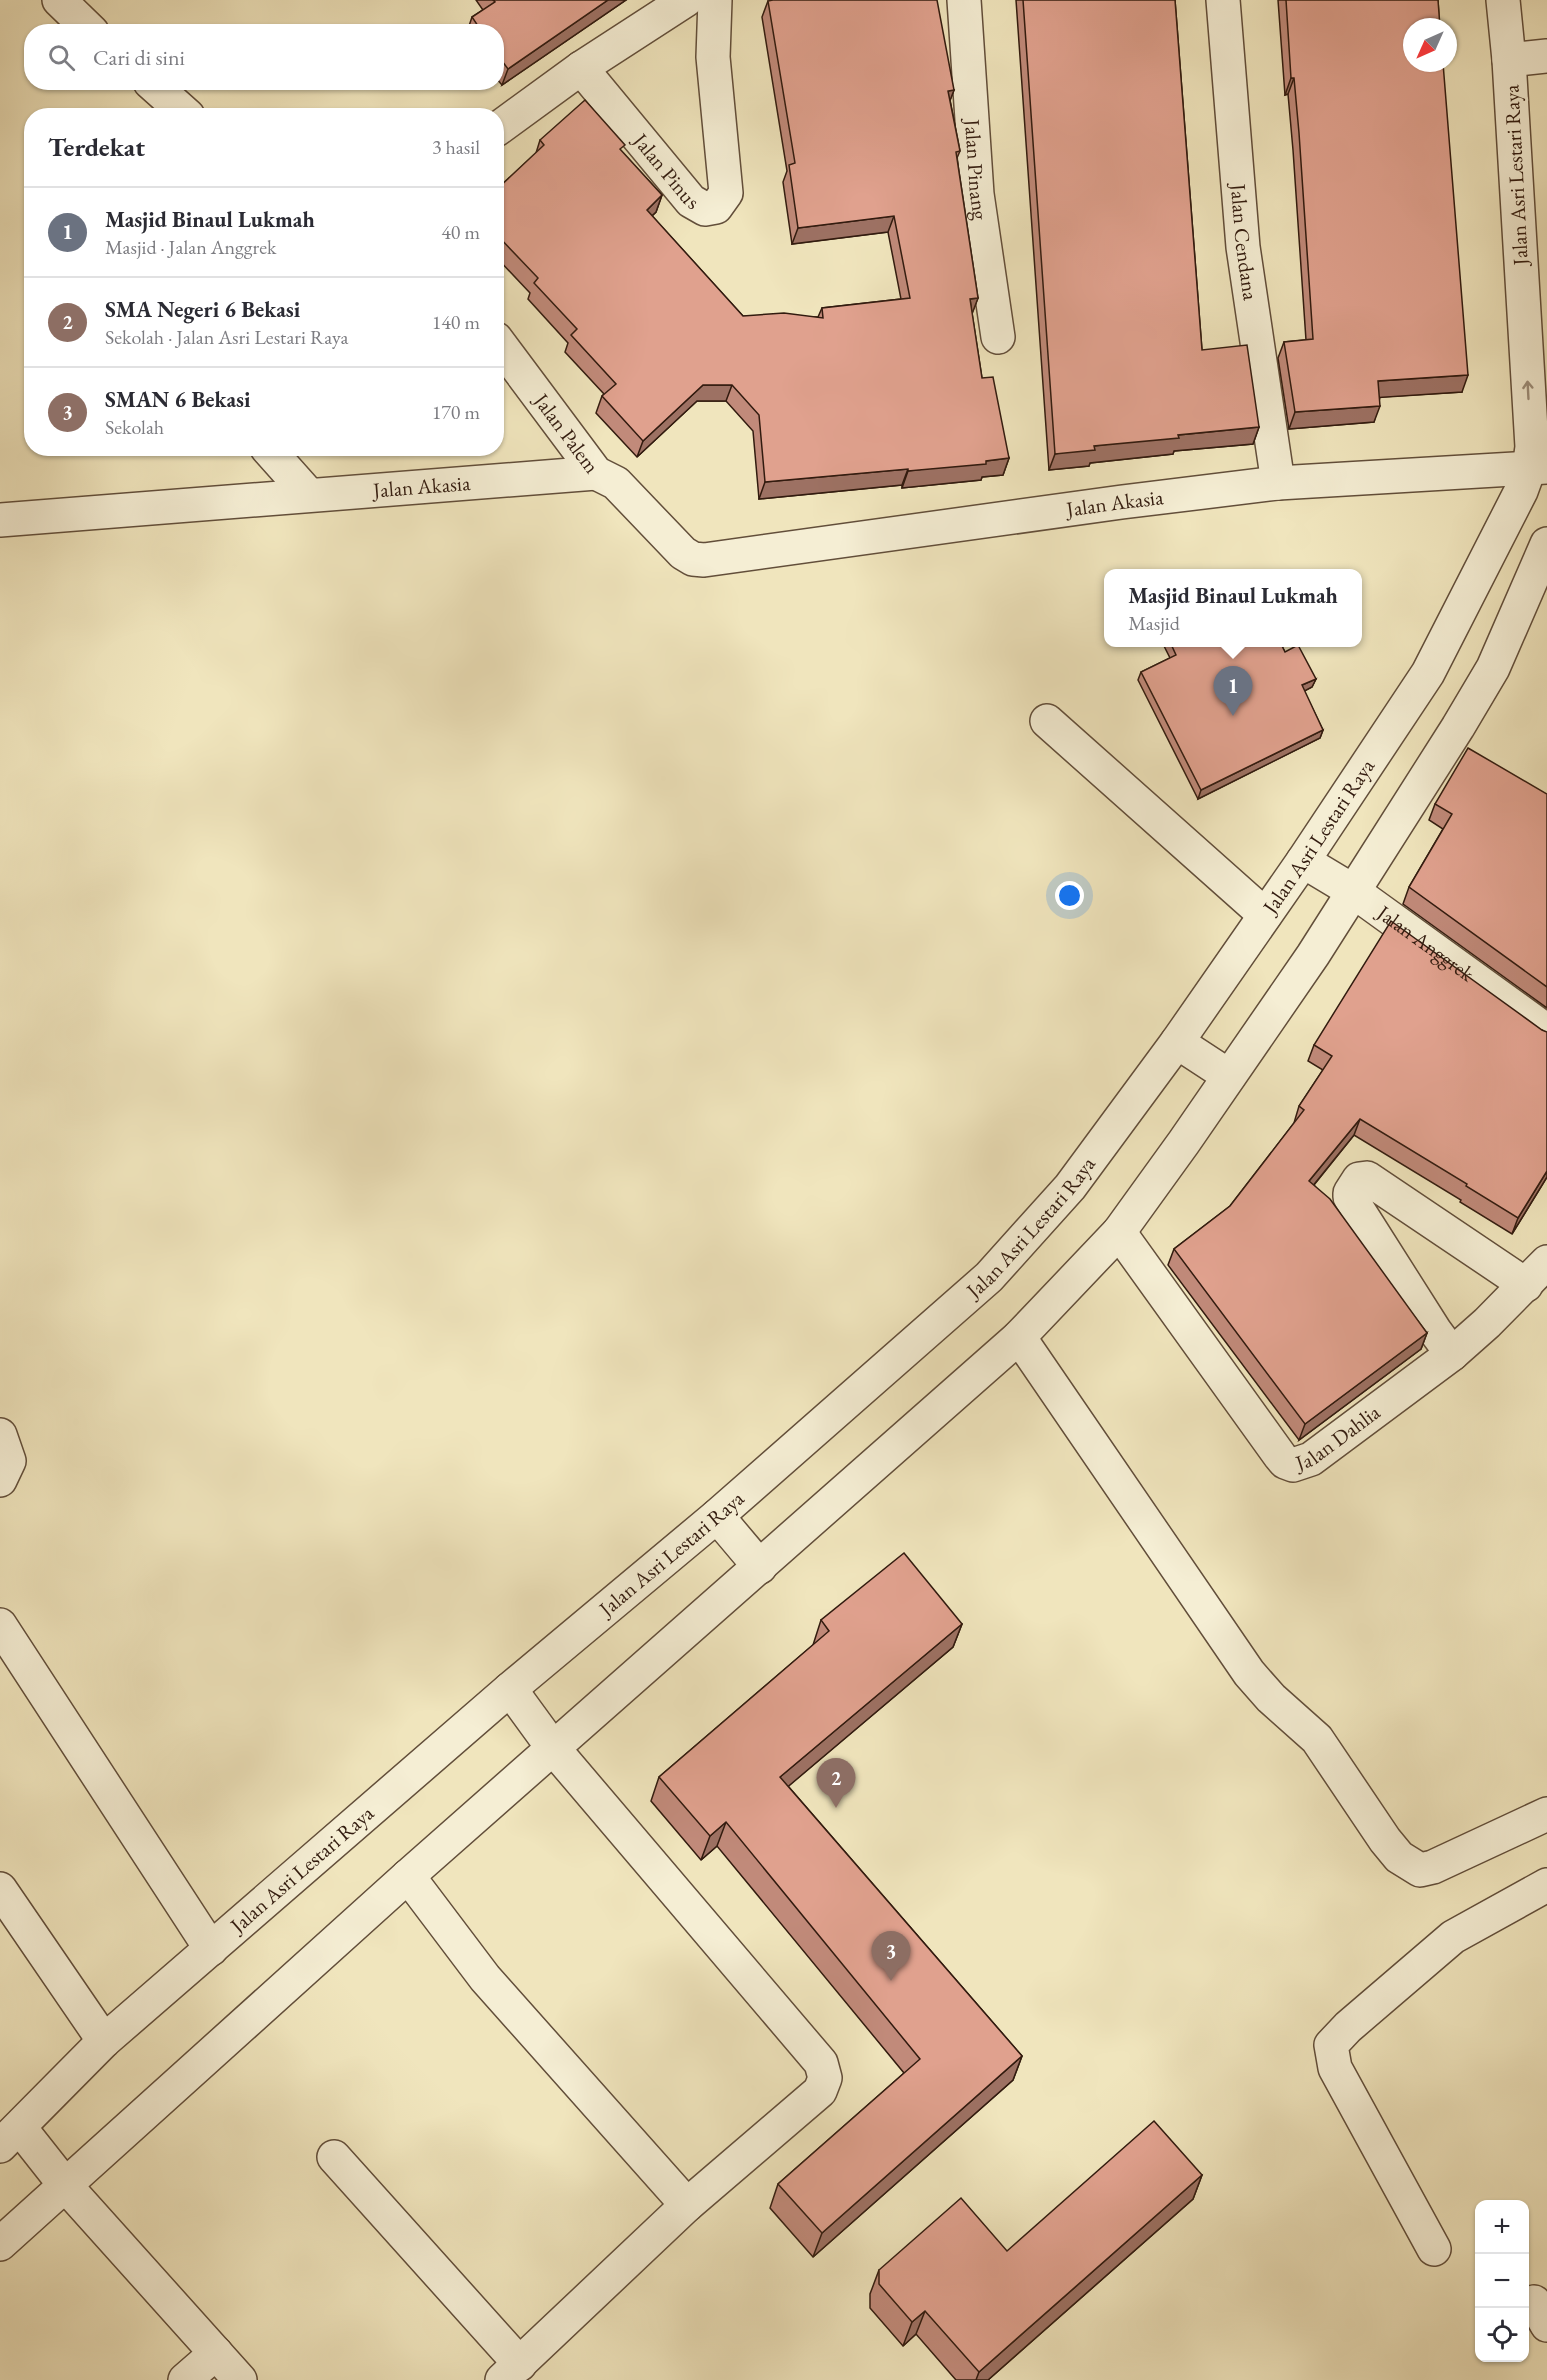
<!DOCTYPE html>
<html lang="id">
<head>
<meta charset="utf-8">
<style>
  body { margin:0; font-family:"EB Garamond",serif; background:#f7f7f7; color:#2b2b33 }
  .controls { position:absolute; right:18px; bottom:18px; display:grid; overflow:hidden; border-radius:12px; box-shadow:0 2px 4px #0004 }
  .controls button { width:54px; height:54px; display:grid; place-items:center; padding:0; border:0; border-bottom:2px solid #e1e1e2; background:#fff; color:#2b2b33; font:30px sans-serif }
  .compass { position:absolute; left:1403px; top:18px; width:54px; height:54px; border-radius:50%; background:#fff; box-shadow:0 2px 4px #0004; rotate:225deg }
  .you { position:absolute; left:1070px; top:896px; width:21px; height:21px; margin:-15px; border:4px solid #fff; border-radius:50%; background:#1a73e8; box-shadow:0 0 0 9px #1a73e833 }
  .badge { display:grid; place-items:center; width:39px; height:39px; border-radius:50%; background:#7c3aed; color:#fff; font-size:20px; font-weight:700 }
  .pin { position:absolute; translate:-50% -50px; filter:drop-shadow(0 2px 3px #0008) }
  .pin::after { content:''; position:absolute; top:32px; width:21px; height:18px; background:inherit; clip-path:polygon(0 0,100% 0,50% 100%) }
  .popup { position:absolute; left:1104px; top:569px; width:258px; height:78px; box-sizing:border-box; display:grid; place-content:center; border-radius:12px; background:#fff; filter:drop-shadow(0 2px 4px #0005); font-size:20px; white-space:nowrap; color:#7c7c81 }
  .popup b { font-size:22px; color:#2b2b33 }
  .popup::after { content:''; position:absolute; left:50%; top:100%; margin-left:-12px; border:12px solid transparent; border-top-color:#fff }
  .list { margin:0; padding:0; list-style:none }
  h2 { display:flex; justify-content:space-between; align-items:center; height:78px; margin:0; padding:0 24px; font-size:26px }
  h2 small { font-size:20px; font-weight:400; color:#7c7c81 }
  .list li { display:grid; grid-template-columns:39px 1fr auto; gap:18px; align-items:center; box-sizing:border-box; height:90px; padding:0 24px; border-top:2px solid #e1e1e2 }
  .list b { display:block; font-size:22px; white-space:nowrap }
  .list p { margin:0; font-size:20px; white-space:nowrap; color:#7c7c81 }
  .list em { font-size:20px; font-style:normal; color:#7c7c81 }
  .icon { flex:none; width:33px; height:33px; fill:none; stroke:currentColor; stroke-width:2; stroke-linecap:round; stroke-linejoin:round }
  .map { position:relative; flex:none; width:1547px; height:2380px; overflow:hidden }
  .search { position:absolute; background:#fff; box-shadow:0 2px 4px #0004; left:24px; top:24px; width:480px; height:66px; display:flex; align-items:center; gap:15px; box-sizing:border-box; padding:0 21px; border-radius:24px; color:#7c7c81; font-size:22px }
  .panel { position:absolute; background:#fff; box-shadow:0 2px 4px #0004; left:24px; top:108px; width:480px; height:348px; border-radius:24px }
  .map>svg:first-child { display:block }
</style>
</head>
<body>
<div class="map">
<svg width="1547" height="2380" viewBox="0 0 1547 2380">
  <rect width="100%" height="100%" fill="#f0e5bd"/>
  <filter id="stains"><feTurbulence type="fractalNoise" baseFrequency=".00333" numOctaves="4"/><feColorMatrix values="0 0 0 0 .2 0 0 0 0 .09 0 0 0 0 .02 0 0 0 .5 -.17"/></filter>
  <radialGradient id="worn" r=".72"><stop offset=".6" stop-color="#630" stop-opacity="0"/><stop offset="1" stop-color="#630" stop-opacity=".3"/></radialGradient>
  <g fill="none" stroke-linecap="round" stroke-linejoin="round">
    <defs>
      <g id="minor">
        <path d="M 59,0 L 92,32"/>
        <path id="s1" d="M 964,0 L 977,194 L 998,337"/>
        <path id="s2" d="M 1223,0 L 1243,247 L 1278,483"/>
        <path d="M 1509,60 L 1547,56"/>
        <path id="s3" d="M 581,68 L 691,201 L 705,209 L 716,207 L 726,193 L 713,57 L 715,0"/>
        <path d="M 150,82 L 188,116"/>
        <path d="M 496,130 L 581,68 L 686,0"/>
        <path id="s4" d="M 496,339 L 596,473 L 616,483 L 683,553 L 693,559 L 704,560 L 1122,502 L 1278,483 L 1547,467"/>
        <path d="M 267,448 L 308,494"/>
        <path id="s5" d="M 0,520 L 596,473"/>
        <path d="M 1047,721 L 1265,915"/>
        <path id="s6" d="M 1303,861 L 1353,891 L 1547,1031"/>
        <path d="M 1177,1042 L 1229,1076"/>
        <path id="s7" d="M 1119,1232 L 1280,1456 L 1285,1462 L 1293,1465 L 1311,1459 L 1452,1354 L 1487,1323 L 1547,1262"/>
        <path d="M 1019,1337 L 1249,1673 L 1271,1698 L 1317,1739 L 1385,1840 L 1399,1857 L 1420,1870 L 1433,1867 L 1547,1814"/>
        <path d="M 1452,1354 L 1435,1331 L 1350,1197 L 1350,1193 L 1359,1179 L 1367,1178 L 1526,1285"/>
        <path d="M 0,1435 L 9,1461 L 0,1480"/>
        <path d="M 717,1516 L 760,1567"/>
        <path d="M 0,1625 L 211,1949"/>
        <path d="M 408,1876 L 485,1978 L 687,2205"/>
        <path d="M 0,1889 L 104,2041"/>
        <path d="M 20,2128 L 65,2185 L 240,2380"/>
        <path id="s8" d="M 0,2146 L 104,2041 L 510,1689 L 717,1516 L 989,1277 L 1070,1187 L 1177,1042 L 1303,861 L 1428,673 L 1521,491 L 1529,469 L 1532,447 L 1509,60 L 1503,0"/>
        <path d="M 334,2157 L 520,2364"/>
        <path d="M 0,2244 L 408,1876 L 1019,1337 L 1119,1232 L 1184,1142 L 1313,955 L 1458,727 L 1493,668 L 1547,544"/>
        <path d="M 1434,2249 L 1335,2068 L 1331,2045 L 1348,2027 L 1453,1937 L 1547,1885"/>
        <path d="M 1534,2302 L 1547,2325"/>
        <path d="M 185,2380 L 216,2353"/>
        <path d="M 502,2380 L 687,2205 L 820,2091 L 825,2078 L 821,2063 L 553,1748 L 510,1689"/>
      </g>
    </defs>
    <!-- minor casing -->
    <use href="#minor" stroke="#624e3a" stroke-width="36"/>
    <!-- minor -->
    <use href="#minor" stroke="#f5eed4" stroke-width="33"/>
  </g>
  <!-- wall -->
  <g fill="#c18a7a" stroke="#321b0f" stroke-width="1.5">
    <path d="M 476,0 L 626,0 L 502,85 L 496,78 L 496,32 L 467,32 L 472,17 L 483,10 Z"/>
    <path d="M 1016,0 L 1175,0 L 1202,350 L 1259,427 L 1253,444 L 1174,451 L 1173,454 L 1090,463 L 1089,466 L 1049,470 Z"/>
    <path d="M 1278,0 L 1438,0 L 1462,392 L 1380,397 L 1374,422 L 1289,429 L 1278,358 L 1284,342 L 1306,340 L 1293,150 L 1288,94 L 1285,95 Z"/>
    <path d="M 768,1 L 954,90 L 950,100 L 960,151 L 957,158 L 978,298 L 972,313 L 982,378 L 1009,458 L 1003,475 L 982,477 L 981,480 L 902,488 L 902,485 L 759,499 L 753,431 L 726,401 L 697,401 L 637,457 L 596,413 L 602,396 L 604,394 L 565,352 L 568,343 L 528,299 L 530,293 L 496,257 L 496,190 L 536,153 L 540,140 L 622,152 L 662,195 L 656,212 L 652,216 L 743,316 L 818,317 L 822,308 L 901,299 L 888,232 L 792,244 L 783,182 L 787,171 L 762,17 Z"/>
    <path d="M 1162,642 L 1280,642 L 1285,652 L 1316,679 L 1312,687 L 1304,691 L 1323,730 L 1320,738 L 1198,799 L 1138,680 L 1141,672 L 1170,658 Z"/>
    <path d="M 1547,794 L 1547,1008 L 1403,904 L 1409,887 L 1443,829 L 1429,820 L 1435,804 Z"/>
    <path d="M 1542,1030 L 1547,1177 L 1512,1234 L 1460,1202 L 1461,1200 L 1354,1135 L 1314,1185 L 1427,1333 L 1421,1349 L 1299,1440 L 1168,1265 L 1174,1249 L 1230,1206 L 1294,1123 L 1299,1106 L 1323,1070 L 1308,1061 L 1314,1045 Z"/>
    <path d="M 821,1620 L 962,1624 L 953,1647 L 788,1786 L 1022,2056 L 1013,2080 L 813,2257 L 770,2208 L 778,2184 L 904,2073 L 717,1846 L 701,1860 L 651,1801 L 659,1777 L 813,1645 Z"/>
    <path d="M 1202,2175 L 1193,2199 L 988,2380 L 956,2380 L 916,2334 L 903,2346 L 870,2308 L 870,2294 L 879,2270 L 1007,2251 Z"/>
  </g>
  <!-- shaded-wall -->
  <g fill="#9d7163" stroke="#321b0f" stroke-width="1.5">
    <path d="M 608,0 L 626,0 L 502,85 L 508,69 Z"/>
    <path d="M 1291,78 L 1294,78 L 1288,94 L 1285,95 Z"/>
    <path d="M 954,90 L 948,106 L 948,91 Z"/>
    <path d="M 662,195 L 656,212 L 641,226 L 647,210 Z"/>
    <path d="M 894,216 L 888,232 L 792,244 L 798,228 Z"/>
    <path d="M 978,298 L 972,314 L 970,299 Z"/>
    <path d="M 1468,375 L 1462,392 L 1372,398 L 1378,381 Z"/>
    <path d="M 703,385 L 732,385 L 726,401 L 697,401 L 637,457 L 643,441 Z"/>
    <path d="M 1380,406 L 1374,422 L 1289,429 L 1295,412 Z"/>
    <path d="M 1259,427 L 1253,444 L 1174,451 L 1173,454 L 1090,463 L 1089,466 L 1049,470 L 1055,454 L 1094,446 L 1178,435 Z"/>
    <path d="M 1009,458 L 1003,475 L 982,477 L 981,480 L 902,488 L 908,471 Z"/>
    <path d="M 908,469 L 902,485 L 759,499 L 765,482 Z"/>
    <path d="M 1316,679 L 1312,687 L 1299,694 L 1302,685 Z"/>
    <path d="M 1323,730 L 1320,738 L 1198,799 L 1201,790 Z"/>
    <path d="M 1360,1119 L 1354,1135 L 1303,1198 L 1309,1181 Z"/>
    <path d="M 1547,1171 L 1547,1177 L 1512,1234 L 1518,1218 Z"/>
    <path d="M 1427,1333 L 1421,1349 L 1299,1440 L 1305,1424 Z"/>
    <path d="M 962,1624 L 953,1647 L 771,1801 L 780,1777 Z"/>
    <path d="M 726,1822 L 717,1846 L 701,1860 L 710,1836 Z"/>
    <path d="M 1022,2056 L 1013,2080 L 813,2257 L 822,2233 Z"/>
    <path d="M 1202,2175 L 1193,2199 L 988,2380 L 976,2380 L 979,2372 Z"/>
    <path d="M 925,2311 L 916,2334 L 903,2346 L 912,2322 Z"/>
  </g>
  <!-- building -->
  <g fill="#e0a18e" stroke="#321b0f" stroke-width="1.5">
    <path d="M 493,0 L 608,0 L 508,69 L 496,53 L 496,32 L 482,32 L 472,17 L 495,2 Z"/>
    <path d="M 773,0 L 937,0 L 954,90 L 948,91 L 960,151 L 956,152 L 978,298 L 970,299 L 982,378 L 993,377 L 1009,458 L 986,461 L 986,464 L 908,471 L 908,469 L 765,482 L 759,415 L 732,385 L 703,385 L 643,441 L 602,396 L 616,384 L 571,335 L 577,329 L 534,283 L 538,278 L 496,234 L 496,190 L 544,145 L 540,140 L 585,100 L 625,145 L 620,149 L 662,195 L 647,210 L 743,316 L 784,313 L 823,318 L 822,308 L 910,298 L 894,216 L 798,228 L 789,165 L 795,163 L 768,1 Z"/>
    <path d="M 1023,0 L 1175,0 L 1202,350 L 1247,345 L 1259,427 L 1178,435 L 1179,438 L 1094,446 L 1095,450 L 1055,454 Z"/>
    <path d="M 1286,0 L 1438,0 L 1440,27 L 1412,27 L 1412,63 L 1443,63 L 1468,375 L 1378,381 L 1380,406 L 1295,412 L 1284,342 L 1313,339 L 1299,133 L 1294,78 L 1291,78 Z"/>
    <path d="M 1170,642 L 1280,642 L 1285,652 L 1298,645 L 1316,679 L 1302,685 L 1323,730 L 1201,790 L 1141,672 L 1176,655 Z"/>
    <path d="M 1468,748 L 1547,794 L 1547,987 L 1409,887 L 1452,814 L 1435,804 Z"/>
    <path d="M 1391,921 L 1542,1030 L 1547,1032 L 1547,1171 L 1518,1218 L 1466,1186 L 1467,1184 L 1360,1119 L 1309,1181 L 1330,1199 L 1427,1333 L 1305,1424 L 1174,1249 L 1230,1206 L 1304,1110 L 1299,1106 L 1332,1056 L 1314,1045 Z"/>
    <path d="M 904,1553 L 962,1624 L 780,1777 L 1022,2056 L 822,2233 L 778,2184 L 920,2059 L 726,1822 L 710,1836 L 659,1777 L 829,1631 L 821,1620 Z"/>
    <path d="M 1154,2121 L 1202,2175 L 979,2372 L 925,2311 L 912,2322 L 879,2284 L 879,2270 L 961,2198 L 1007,2251 Z"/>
  </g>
  <!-- one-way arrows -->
  <defs><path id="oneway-shaft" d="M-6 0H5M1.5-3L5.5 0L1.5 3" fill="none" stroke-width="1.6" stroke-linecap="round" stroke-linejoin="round" transform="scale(1.5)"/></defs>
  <use stroke="#9d8f7b" href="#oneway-shaft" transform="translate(1528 390) rotate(-93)"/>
  <g text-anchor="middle" stroke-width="6" stroke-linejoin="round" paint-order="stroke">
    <!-- street labels -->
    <g font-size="21" fill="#321b0f" stroke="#f5eed4">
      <text dy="7" stroke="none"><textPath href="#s3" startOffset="134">Jalan Pinus</textPath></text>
      <text dy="7" stroke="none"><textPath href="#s1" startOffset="170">Jalan Pinang</textPath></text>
      <text transform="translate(1516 175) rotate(-93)" y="7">Jalan Asri Lestari Raya</text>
      <text dy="7" stroke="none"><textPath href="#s2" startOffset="243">Jalan Cendana</textPath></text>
      <text dy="7" stroke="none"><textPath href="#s4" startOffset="118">Jalan Palem</textPath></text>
      <text dy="7" stroke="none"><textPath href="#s5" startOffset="423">Jalan Akasia</textPath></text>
      <text dy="7" stroke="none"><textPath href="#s4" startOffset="724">Jalan Akasia</textPath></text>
      <text dy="7" stroke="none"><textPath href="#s8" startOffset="1868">Jalan Asri Lestari Raya</textPath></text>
      <text dy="7" stroke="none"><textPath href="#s6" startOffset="148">Jalan Anggrek</textPath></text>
      <text dy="7" stroke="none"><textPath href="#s8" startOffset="1382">Jalan Asri Lestari Raya</textPath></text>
      <text dy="7" stroke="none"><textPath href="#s7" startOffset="345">Jalan Dahlia</textPath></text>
      <text dy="7" stroke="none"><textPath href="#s8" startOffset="896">Jalan Asri Lestari Raya</textPath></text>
      <text dy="7" stroke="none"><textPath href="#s8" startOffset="410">Jalan Asri Lestari Raya</textPath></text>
    </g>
  </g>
  <rect width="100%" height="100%" filter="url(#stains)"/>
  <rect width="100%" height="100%" fill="url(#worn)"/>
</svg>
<div class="controls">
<button>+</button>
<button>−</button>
<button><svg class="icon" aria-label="locate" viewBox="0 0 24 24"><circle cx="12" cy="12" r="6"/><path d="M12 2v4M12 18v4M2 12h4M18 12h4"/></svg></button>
</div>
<svg class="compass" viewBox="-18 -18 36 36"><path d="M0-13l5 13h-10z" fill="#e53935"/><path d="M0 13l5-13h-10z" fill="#7c7c81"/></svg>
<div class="you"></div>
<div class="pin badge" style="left:1233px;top:716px;background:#6b7280">1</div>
<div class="popup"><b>Masjid Binaul Lukmah</b>Masjid</div>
<div class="pin badge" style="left:836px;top:1808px;background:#8d6e63">2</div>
<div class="pin badge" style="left:891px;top:1981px;background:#8d6e63">3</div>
<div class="search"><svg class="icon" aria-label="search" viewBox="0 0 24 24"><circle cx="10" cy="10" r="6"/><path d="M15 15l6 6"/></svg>Cari di sini</div>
<section class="panel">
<h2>Terdekat<small>3 hasil</small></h2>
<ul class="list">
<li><span class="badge" style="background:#6b7280">1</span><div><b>Masjid Binaul Lukmah</b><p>Masjid · Jalan Anggrek</p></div><em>40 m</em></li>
<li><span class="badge" style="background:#8d6e63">2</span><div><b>SMA Negeri 6 Bekasi</b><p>Sekolah · Jalan Asri Lestari Raya</p></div><em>140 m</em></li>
<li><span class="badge" style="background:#8d6e63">3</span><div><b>SMAN 6 Bekasi</b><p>Sekolah</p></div><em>170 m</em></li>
</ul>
</section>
</div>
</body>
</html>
